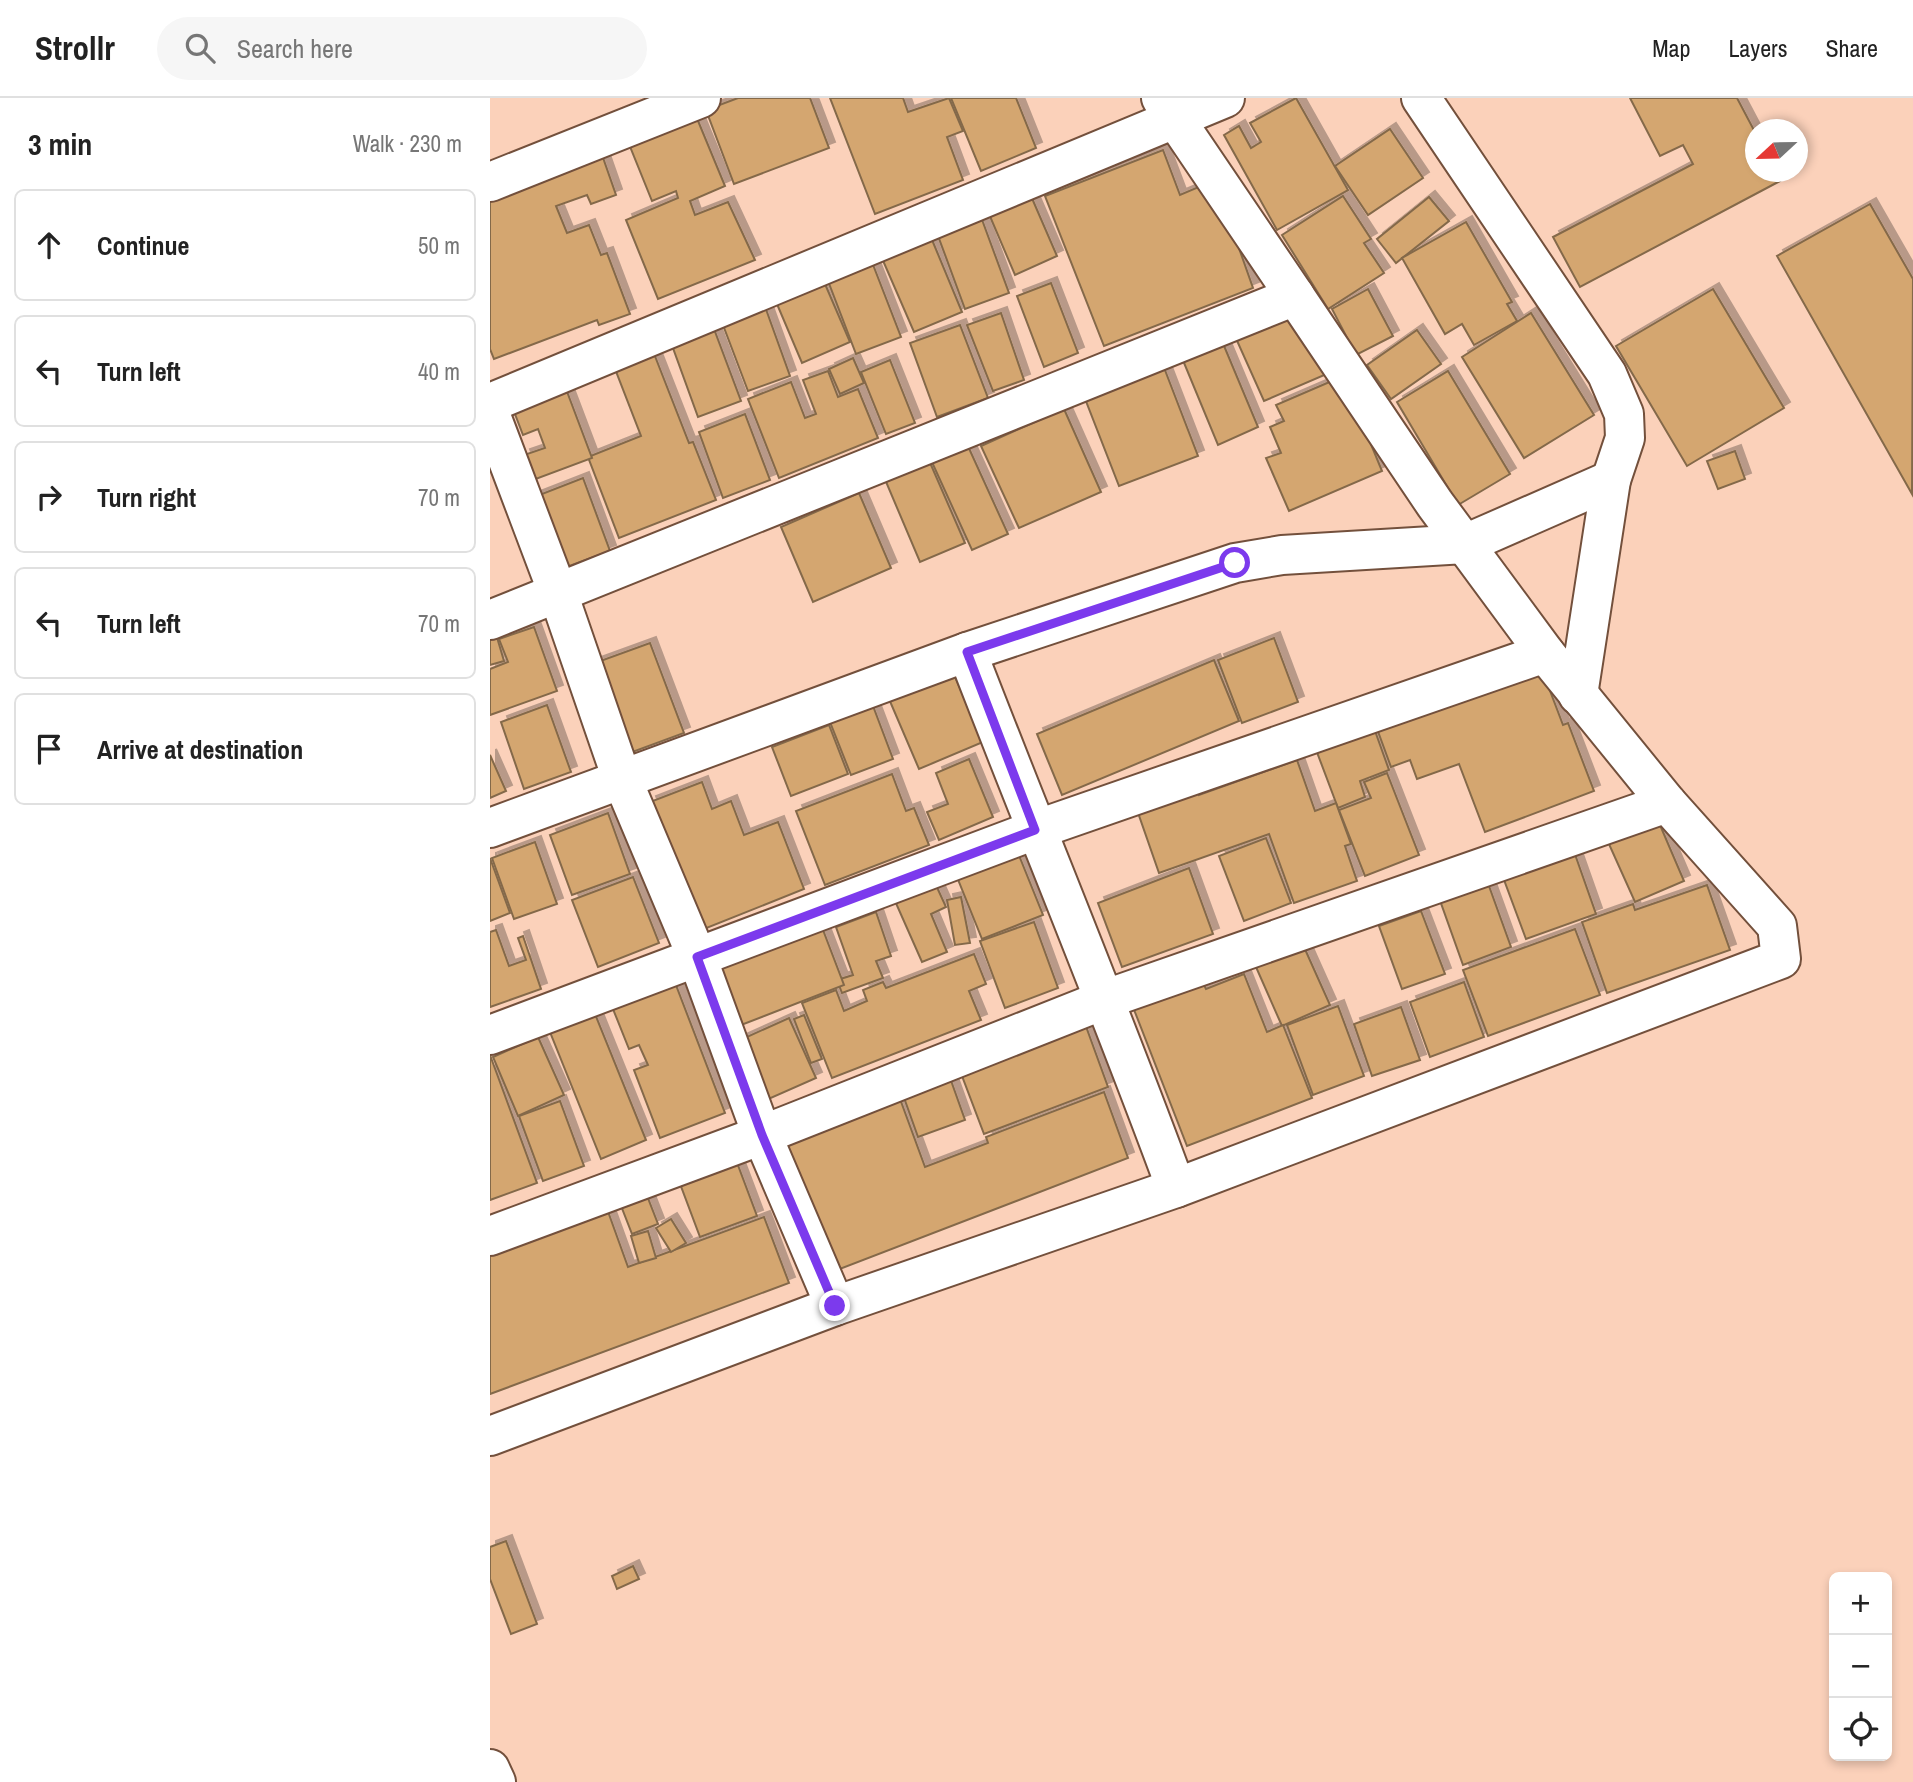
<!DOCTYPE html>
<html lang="en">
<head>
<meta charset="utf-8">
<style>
  body { margin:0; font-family:"Archivo Narrow",sans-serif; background:#f6f6f6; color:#222 }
  .controls { position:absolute; right:21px; bottom:21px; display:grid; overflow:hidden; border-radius:10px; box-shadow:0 4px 10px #0003 }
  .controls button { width:63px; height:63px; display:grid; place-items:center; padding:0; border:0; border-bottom:2px solid #e0e0e0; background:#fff; color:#222; font:35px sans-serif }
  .compass { position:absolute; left:1255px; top:21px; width:63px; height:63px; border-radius:50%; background:#fff; box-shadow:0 4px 10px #0003; rotate:248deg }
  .stop { position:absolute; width:21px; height:21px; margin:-16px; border:5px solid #7c3aed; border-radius:50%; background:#fff }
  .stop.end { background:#7c3aed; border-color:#fff; box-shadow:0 2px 7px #0008 }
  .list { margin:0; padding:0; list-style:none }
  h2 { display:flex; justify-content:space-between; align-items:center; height:91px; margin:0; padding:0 28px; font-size:30px }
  h2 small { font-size:23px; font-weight:400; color:#767676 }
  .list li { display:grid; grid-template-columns:46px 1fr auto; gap:21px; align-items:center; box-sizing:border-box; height:112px; margin:0 14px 14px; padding:0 14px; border:2px solid #e0e0e0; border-radius:10px }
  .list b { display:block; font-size:26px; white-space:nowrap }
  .list em { font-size:23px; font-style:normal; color:#767676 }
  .icon { flex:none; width:38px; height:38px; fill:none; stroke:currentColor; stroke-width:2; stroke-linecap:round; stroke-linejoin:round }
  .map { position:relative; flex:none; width:1423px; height:1684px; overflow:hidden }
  header { display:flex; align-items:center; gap:42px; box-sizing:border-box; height:98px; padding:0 35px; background:#fff; border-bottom:2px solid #e0e0e0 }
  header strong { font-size:33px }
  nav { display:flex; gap:38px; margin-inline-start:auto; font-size:24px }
  .search { width:490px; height:63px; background:#f6f6f6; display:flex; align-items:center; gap:18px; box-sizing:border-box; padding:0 24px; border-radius:38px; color:#767676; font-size:26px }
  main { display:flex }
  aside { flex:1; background:#fff }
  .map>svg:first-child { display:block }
</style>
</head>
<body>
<header>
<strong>Strollr</strong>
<div class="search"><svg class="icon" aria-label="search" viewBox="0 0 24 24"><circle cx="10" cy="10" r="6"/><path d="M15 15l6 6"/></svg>Search here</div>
<nav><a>Map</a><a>Layers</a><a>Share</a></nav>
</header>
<main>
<aside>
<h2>3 min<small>Walk · 230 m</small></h2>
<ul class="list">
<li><svg class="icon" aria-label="ahead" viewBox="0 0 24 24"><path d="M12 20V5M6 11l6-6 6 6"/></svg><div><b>Continue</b></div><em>50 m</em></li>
<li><svg class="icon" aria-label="left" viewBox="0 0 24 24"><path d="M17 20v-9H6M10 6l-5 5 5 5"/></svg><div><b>Turn left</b></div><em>40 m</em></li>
<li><svg class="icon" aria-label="right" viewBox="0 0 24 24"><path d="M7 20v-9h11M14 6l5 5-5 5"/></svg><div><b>Turn right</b></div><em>70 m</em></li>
<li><svg class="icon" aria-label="left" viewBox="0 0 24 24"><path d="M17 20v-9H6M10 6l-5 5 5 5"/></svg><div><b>Turn left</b></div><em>70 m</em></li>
<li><svg class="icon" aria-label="arrive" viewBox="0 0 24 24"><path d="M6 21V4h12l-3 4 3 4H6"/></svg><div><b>Arrive at destination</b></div></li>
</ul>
</aside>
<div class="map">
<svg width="1423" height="1684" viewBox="0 0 1423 1684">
  <defs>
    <filter id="shadow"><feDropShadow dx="6" dy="-6" stdDeviation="0" flood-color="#0004"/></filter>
  </defs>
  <rect width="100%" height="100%" fill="#fbd1ba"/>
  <!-- building -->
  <g fill="#d4a670" stroke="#84694a" stroke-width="2" filter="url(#shadow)">
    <path d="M 248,0 L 320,0 L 339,50 L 244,86 L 216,12 Z"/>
    <path d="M 340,0 L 413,0 L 418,14 L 459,0 L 473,33 L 457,39 L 473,82 L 385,116 Z"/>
    <path d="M 461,0 L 526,0 L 546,50 L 491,73 Z"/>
    <path d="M 806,0 L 858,92 L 787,132 L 734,37 L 749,28 L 761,50 L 771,44 L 760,25 Z"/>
    <path d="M 1140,0 L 1247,0 L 1266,36 L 1266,74 L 1285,74 L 1290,83 L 1090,189 L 1063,139 L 1203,66 L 1193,47 L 1170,58 Z"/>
    <path d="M 206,18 L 235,88 L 200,103 L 205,117 L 238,104 L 265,162 L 168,201 L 136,122 L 188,100 L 186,93 L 162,103 L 139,46 Z"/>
    <path d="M 900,31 L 933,80 L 878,117 L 845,68 Z"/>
    <path d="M 673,52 L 690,97 L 725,82 L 763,190 L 614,248 L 555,98 Z"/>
    <path d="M 111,54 L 126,97 L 101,106 L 97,97 L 66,108 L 77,135 L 99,127 L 111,157 L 117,155 L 140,216 L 109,227 L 107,222 L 4,261 L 0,251 L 0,101 Z"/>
    <path d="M 541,98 L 567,158 L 525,177 L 499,116 Z"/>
    <path d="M 853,98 L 881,141 L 874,145 L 894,175 L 838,211 L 792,137 Z"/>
    <path d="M 939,99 L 959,123 L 906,165 L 887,141 Z"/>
    <path d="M 1380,106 L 1423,181 L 1422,396 L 1287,158 Z"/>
    <path d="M 491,119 L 519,195 L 475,211 L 447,135 Z"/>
    <path d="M 976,124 L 1022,204 L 1017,206 L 1027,223 L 984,247 L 972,226 L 955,236 L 912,160 Z"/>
    <path d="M 440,137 L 472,214 L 424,234 L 391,158 Z"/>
    <path d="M 380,159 L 411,239 L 366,256 L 335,175 Z"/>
    <path d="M 332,179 L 360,244 L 312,265 L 284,199 Z"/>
    <path d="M 561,185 L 588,255 L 554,269 L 527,198 Z"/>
    <path d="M 878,191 L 903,238 L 866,257 L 842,211 Z"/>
    <path d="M 1223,191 L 1294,310 L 1197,368 L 1126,248 Z"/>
    <path d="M 273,203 L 300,278 L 258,293 L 230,219 Z"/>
    <path d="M 811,207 L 839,275 L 774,303 L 744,236 Z"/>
    <path d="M 511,215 L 534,282 L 503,293 L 477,227 Z"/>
    <path d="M 1041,215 L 1104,317 L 1034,360 L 972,259 Z"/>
    <path d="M 221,223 L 251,303 L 208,319 L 179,239 Z"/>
    <path d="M 470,227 L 498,300 L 447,319 L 420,245 Z"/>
    <path d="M 927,232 L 951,266 L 901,301 L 877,267 Z"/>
    <path d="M 732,243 L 768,329 L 728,347 L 692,260 Z"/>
    <path d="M 161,248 L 199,345 L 203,344 L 226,402 L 129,440 L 98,359 L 151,338 L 122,263 Z"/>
    <path d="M 363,260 L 374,285 L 350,296 L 339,271 Z"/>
    <path d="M 400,262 L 425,325 L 396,336 L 371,274 Z"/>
    <path d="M 673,267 L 708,358 L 629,388 L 594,298 Z"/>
    <path d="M 338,273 L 348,299 L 368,291 L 388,340 L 289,380 L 258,301 L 301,284 L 315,320 L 326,316 L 313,282 Z"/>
    <path d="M 865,273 L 873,327 L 892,373 L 799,413 L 776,360 L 791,355 L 780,329 L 794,323 L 786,307 Z"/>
    <path d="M 958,273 L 1020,376 L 968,407 L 907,304 Z"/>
    <path d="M 73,283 L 102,360 L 43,382 L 34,357 L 55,350 L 48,331 L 33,337 L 20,303 Z"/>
    <path d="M 574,311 L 611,394 L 529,430 L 491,348 Z"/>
    <path d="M 255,316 L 280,382 L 233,400 L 209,334 Z"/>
    <path d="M 477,346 L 518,436 L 482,452 L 441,362 Z"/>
    <path d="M 1245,353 L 1255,381 L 1228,391 L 1217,363 Z"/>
    <path d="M 438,360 L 475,445 L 430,464 L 394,379 Z"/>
    <path d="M 93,380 L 120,453 L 66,473 L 39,401 Z"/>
    <path d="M 369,395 L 401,470 L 323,504 L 291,429 Z"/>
    <path d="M 44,529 L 67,593 L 0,617 L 0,571 L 18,564 L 9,541 Z"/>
    <path d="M 6,536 L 14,563 L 0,567 L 0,538 Z"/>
    <path d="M 784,540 L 808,604 L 752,625 L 728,562 Z"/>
    <path d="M 160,545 L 194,635 L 137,656 L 102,566 Z"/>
    <path d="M 1046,556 L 1073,627 L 1078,625 L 1104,693 L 995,734 L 969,666 L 927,681 L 920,662 L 901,669 L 882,617 Z"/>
    <path d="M 724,562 L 749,623 L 572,697 L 547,636 Z"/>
    <path d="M 463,574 L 493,644 L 429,671 L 399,601 Z"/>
    <path d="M 57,607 L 81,674 L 34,691 L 11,624 Z"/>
    <path d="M 383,608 L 403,661 L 361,677 L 340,624 Z"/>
    <path d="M 880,619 L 899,672 L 870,683 L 875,699 L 848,710 L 822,641 Z"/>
    <path d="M 339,627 L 358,676 L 301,698 L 282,649 Z"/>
    <path d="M 0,657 L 16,693 L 0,700 Z"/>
    <path d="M 479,661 L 503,719 L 449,742 L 437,714 L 458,706 L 446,675 Z"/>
    <path d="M 807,662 L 825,713 L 846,705 L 861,746 L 855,748 L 867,783 L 804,805 L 779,736 L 669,775 L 645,706 L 705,684 L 709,697 Z"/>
    <path d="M 897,675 L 929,757 L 875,778 L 849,712 L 881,700 L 874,684 Z"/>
    <path d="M 402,676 L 416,713 L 424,710 L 439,747 L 335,787 L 306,713 Z"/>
    <path d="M 212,684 L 222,711 L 241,703 L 254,737 L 288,724 L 314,791 L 209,833 L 160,704 Z"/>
    <path d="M 1164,713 L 1194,783 L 1145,804 L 1114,735 Z"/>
    <path d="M 118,715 L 140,776 L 82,797 L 60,737 Z"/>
    <path d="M 776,740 L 801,805 L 754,823 L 729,758 Z"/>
    <path d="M 45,744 L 67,806 L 24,821 L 2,760 Z"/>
    <path d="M 1081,745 L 1106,816 L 1036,841 L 1010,771 Z"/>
    <path d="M 526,750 L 553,817 L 492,841 L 465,774 Z"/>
    <path d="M 0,760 L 20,815 L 0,823 Z"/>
    <path d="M 699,770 L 723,836 L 632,869 L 608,805 Z"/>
    <path d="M 995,777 L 1021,849 L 973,867 L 947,794 Z"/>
    <path d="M 143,779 L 169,845 L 108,869 L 82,802 Z"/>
    <path d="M 445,785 L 456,809 L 441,816 L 457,854 L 432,864 L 405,803 Z"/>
    <path d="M 1217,787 L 1240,852 L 1117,895 L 1092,824 L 1143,806 L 1145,812 Z"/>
    <path d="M 471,799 L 480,845 L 465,847 L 457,802 Z"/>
    <path d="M 931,813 L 955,876 L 912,891 L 889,828 Z"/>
    <path d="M 386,814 L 401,858 L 386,863 L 393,880 L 352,895 L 347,882 L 363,877 L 346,829 Z"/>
    <path d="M 544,824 L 568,890 L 515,910 L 490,843 Z"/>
    <path d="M 1085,831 L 1110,897 L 998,938 L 973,872 Z"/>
    <path d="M 6,832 L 19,868 L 36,862 L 28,840 L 33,838 L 51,891 L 0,909 L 0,834 Z"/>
    <path d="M 333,832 L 354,887 L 246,929 L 224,873 Z"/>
    <path d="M 814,849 L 840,907 L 792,928 L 766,869 Z"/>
    <path d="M 484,856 L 496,886 L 479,893 L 491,922 L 342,980 L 312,905 L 346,892 L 354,913 L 377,903 L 373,892 L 393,884 L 396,890 Z"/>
    <path d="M 754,876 L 777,934 L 793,927 L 822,1000 L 697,1048 L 643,909 L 712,883 L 716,891 Z"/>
    <path d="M 184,882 L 235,1015 L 170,1040 L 144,972 L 158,967 L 149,947 L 139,951 L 121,906 Z"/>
    <path d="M 974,884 L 994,939 L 940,959 L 920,904 Z"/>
    <path d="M 848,908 L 874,978 L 823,997 L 797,927 Z"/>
    <path d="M 911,909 L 930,962 L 882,978 L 864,926 Z"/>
    <path d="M 105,916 L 156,1042 L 111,1061 L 60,934 Z"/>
    <path d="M 314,917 L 332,961 L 321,965 L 304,921 Z"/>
    <path d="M 299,920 L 326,980 L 274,1003 L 248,943 Z"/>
    <path d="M 594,923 L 618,989 L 494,1036 L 469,970 Z"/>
    <path d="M 48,939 L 74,997 L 28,1018 L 3,959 Z"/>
    <path d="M 0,957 L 47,1085 L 0,1102 Z"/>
    <path d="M 459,977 L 475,1022 L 428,1039 L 412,994 Z"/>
    <path d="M 406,990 L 435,1069 L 498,1045 L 496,1039 L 614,994 L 638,1060 L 342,1174 L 289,1034 Z"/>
    <path d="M 70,1003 L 94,1068 L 53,1083 L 29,1018 Z"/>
    <path d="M 243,1054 L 267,1118 L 210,1139 L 186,1075 Z"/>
    <path d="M 154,1090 L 168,1126 L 142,1136 L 128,1100 Z"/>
    <path d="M 116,1108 L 138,1169 L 274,1119 L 299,1185 L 0,1296 L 0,1142 Z"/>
    <path d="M 181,1121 L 196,1145 L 181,1154 L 166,1130 Z"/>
    <path d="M 158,1133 L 166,1160 L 149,1165 L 141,1138 Z"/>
    <path d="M 16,1443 L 47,1526 L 21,1536 L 0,1481 L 0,1449 Z"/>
    <path d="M 143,1468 L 149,1481 L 127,1491 L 122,1478 Z"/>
  </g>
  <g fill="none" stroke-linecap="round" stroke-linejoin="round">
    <defs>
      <g id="minor">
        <path d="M 671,0 L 805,198"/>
        <path d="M 931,0 L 1117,276 L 1134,316 L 1135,340 L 1121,382 L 1088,597"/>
        <path d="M 0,84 L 211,0"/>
        <path d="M 0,305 L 735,0"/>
        <path d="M 0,315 L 68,495 L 132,681 L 207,859 L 272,1037 L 345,1208"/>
        <path d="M 0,522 L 805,198 L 945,406 L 1055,555 L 1177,705 L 1287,828 L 1291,861 L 686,1090 L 345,1208 L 0,1338"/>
        <path d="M 477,554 C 546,733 620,910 686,1090"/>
        <path d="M 0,730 L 477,554 L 745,465 L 792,457 L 975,446 L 1121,382"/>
        <path d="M 0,937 L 545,732 L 1055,555"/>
        <path d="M 0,1138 L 272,1037 L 616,901 L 1177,705"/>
        <path d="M 0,1671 L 6,1684"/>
      </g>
    </defs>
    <!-- minor casing -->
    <use href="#minor" stroke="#73503c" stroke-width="42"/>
    <!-- minor -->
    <use href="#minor" stroke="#fff" stroke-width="38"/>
  </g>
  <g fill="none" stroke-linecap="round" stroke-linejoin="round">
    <!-- route -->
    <path stroke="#7c3aed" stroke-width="9" d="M 345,1208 L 272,1037 L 207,859 L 545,732 L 477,554 L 745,465"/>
  </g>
</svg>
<div class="controls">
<button>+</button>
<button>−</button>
<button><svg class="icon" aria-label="locate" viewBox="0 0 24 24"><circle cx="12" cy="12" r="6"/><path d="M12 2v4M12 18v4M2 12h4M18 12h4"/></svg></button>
</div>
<svg class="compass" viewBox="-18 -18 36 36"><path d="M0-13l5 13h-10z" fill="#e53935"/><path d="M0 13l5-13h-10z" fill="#767676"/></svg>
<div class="stop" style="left:745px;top:465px"></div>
<div class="stop end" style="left:345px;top:1208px"></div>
</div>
</main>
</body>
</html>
